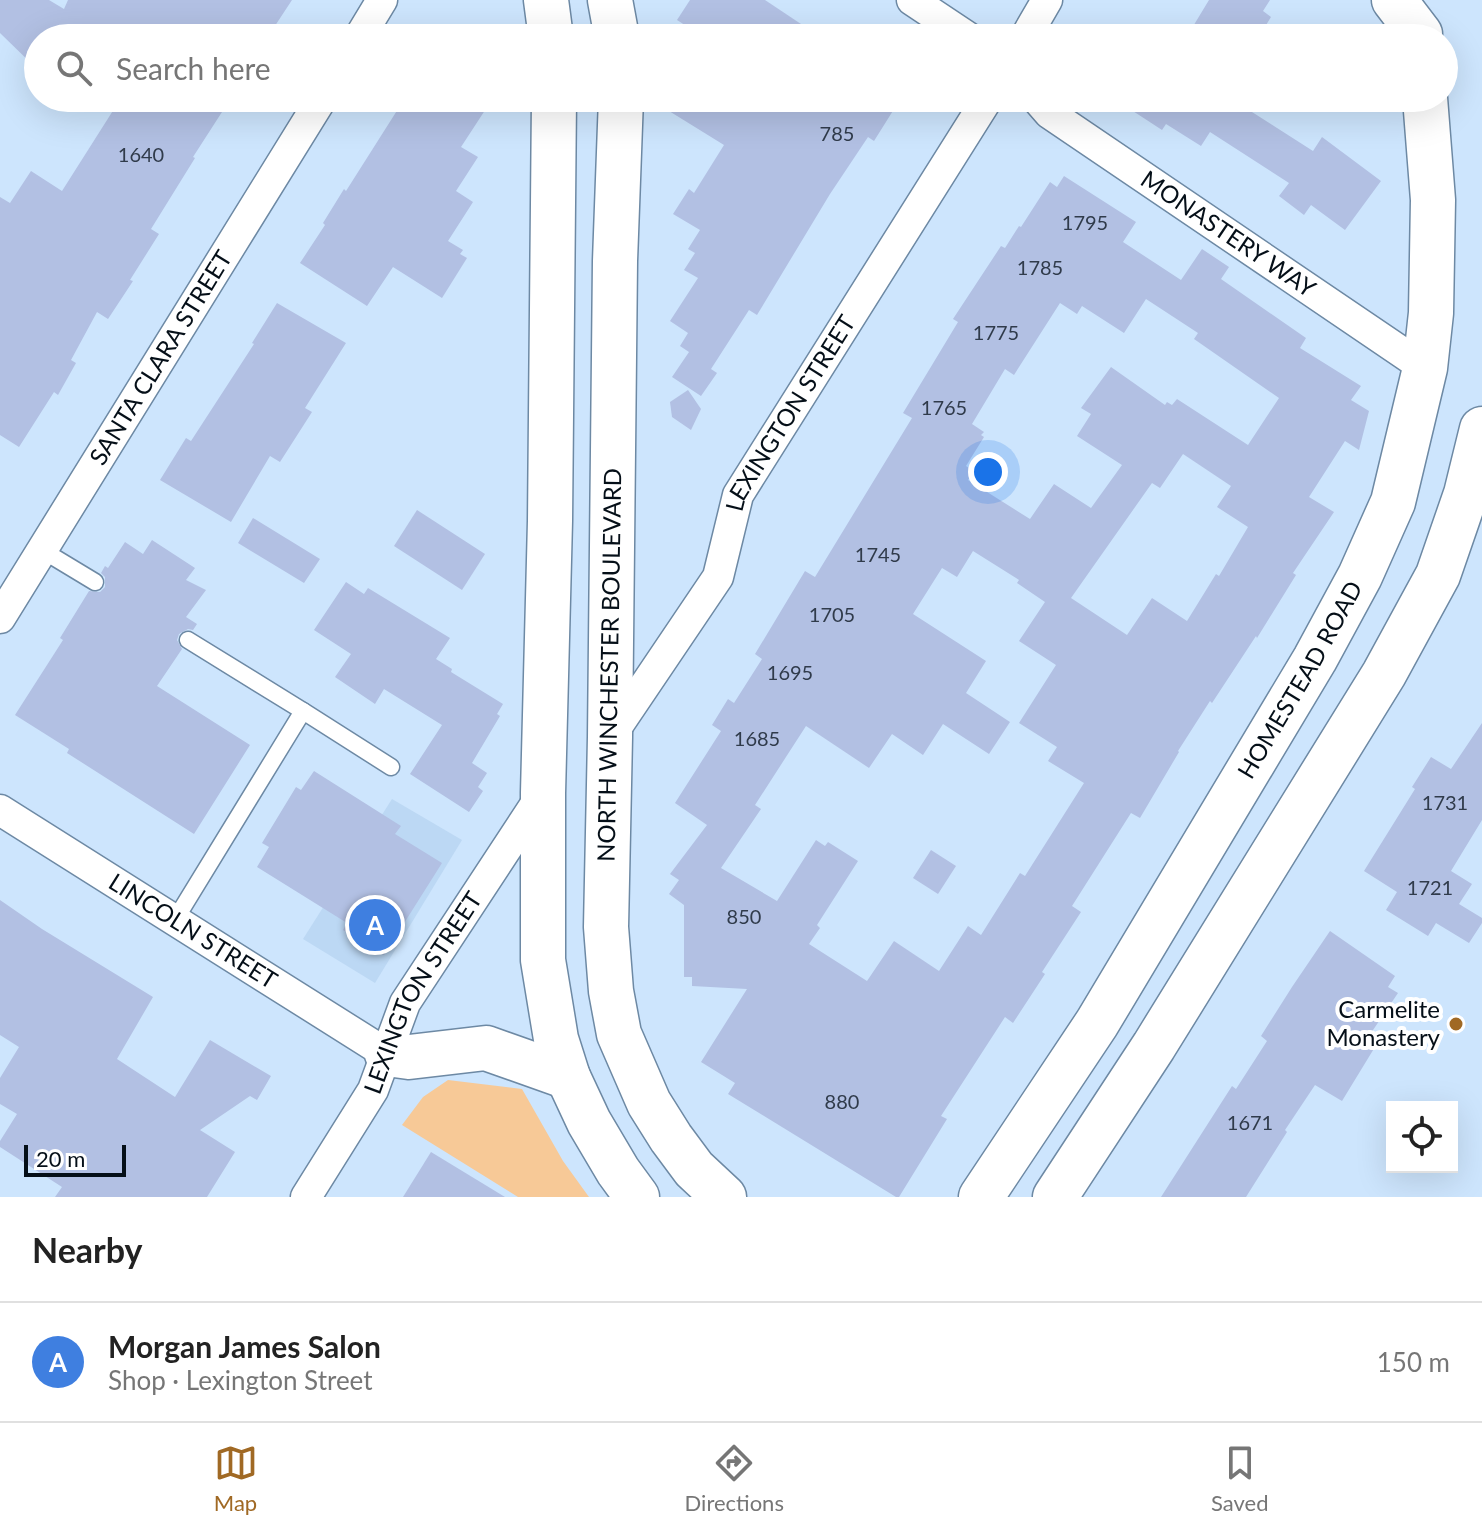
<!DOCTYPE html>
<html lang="en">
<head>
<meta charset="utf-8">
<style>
  body { margin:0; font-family:Lato,sans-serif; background:#f6f6f6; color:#222 }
  .controls { position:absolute; right:24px; bottom:24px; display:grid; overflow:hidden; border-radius:0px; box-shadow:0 8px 32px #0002 }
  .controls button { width:72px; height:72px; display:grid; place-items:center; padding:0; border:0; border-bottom:2px solid #e0e0e0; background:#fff; color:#222; font:40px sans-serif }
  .scale { position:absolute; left:24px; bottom:20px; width:102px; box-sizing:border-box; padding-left:8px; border:4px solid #050f18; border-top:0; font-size:22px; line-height:28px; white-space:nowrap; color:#050f18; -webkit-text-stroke:6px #fff; paint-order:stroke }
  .you { position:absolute; left:988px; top:472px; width:28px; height:28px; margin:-20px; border:6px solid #fff; border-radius:50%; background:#1a73e8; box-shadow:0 0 0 12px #1a73e833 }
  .badge { display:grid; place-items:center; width:52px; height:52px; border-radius:50%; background:#a06924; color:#fff; font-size:26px; font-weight:700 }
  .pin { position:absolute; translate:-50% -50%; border:4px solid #fff; box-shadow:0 2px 8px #0006 }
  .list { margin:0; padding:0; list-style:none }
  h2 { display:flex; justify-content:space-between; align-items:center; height:104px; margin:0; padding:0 32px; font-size:34px }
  h2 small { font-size:26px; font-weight:400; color:#767676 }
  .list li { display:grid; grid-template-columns:52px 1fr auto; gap:24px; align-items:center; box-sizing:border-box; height:120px; padding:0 32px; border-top:2px solid #e0e0e0 }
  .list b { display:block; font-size:30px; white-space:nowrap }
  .list p { margin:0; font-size:26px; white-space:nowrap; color:#767676 }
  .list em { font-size:26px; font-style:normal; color:#767676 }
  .icon { flex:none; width:44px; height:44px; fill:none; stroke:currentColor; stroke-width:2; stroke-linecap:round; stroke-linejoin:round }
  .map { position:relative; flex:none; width:1482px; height:1197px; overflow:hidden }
  .search { position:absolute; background:#fff; box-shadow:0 8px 32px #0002; left:24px; right:24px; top:24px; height:88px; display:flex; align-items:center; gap:20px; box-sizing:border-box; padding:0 28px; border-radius:44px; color:#767676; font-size:30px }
  .sheet { height:224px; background:#fff }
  nav { display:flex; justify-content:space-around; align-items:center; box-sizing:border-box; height:112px; border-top:2px solid #e0e0e0; background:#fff; font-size:22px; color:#767676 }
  nav a { display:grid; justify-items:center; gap:4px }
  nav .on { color:#a06924 }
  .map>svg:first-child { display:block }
</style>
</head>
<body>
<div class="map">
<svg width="1482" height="1197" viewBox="0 0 1482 1197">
  <rect width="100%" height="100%" fill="#cde5fd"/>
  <!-- built -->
  <path fill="#bcd8f4" d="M 392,799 L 462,840 L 375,983 L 303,939 Z"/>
  <!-- green -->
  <path fill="#f7c997" d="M 448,1080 L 522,1089 L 563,1161 L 589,1197 L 518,1197 L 402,1125 L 423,1097 Z"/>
  <!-- building -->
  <g fill="#b2c0e3" fill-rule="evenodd">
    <path d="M 0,0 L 49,0 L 64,9 L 68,0 L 292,0 L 267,38 L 38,38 L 38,70 L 0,33 Z"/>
    <path d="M 690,0 L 765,0 L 822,38 L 705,38 L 677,20 Z"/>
    <path d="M 1209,0 L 1270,0 L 1263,11 L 1271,17 L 1258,38 L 1186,38 Z"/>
    <path d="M 121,98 L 231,98 L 193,157 L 195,158 L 151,229 L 159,234 L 130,280 L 133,281 L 108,319 L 97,312 L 71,360 L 76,363 L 58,395 L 54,392 L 19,447 L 0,435 L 0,197 L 10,203 L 31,171 L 62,191 Z"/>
    <path d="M 405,98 L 493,98 L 461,147 L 478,157 L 456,191 L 473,202 L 448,241 L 463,250 L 460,254 L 467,258 L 442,298 L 393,267 L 367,306 L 300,263 L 325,225 L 323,223 L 344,189 L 346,191 Z"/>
    <path d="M 648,98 L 901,98 L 874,141 L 868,137 L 830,194 L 757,315 L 749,310 L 711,369 L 717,373 L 701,396 L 672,377 L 689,352 L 680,346 L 688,333 L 670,321 L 698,278 L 684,270 L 695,253 L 688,249 L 700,230 L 673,214 L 689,189 L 694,193 L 724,145 Z"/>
    <path d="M 1113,98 L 1230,98 L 1313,151 L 1322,137 L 1381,181 L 1345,230 L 1311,205 L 1304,215 L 1279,196 L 1289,183 L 1210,132 L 1201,146 L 1166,124 L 1162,130 Z"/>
    <path d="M 1064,176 L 1136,222 L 1123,242 L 1181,280 L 1202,249 L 1229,267 L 1221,279 L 1306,338 L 1300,348 L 1361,386 L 1351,400 L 1369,411 L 1359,450 L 1345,441 L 1309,497 L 1334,512 L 1293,573 L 1296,575 L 1257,638 L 1256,636 L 1212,703 L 1210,701 L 1178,751 L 1179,752 L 1140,818 L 1131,813 L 1072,906 L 1081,912 L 1042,972 L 1045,974 L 1013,1023 L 1005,1017 L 941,1116 L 947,1119 L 899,1197 L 896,1197 L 728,1094 L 735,1083 L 701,1062 L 747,989 L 692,986 L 692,977 L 684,977 L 684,905 L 669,894 L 679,880 L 670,874 L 707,825 L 675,803 L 721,731 L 712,725 L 728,699 L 734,703 L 762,659 L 755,654 L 805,571 L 815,577 L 912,418 L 903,413 L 958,322 L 953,319 L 1001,246 L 1005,248 L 1019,226 L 1021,227 L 1050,182 L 1057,187 ZM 1146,299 L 1198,333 L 1194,339 L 1279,398 L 1248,445 L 1177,399 L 1172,405 L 1167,402 L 1165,405 L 1111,367 L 1081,408 L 1091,414 L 1077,436 L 1122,465 L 1091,508 L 1054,484 L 1030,519 L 968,480 L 974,471 L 966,466 L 984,437 L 981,435 L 984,432 L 972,424 L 1005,369 L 1014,375 L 1060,303 L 1077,314 L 1082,306 L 1124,333 ZM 1183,454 L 1231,486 L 1217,507 L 1248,527 L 1219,576 L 1216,574 L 1187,621 L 1152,598 L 1127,635 L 1071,598 L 1152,483 L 1160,488 ZM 973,551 L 1019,580 L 1017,583 L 1045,602 L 1019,641 L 1056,665 L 1019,723 L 1057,747 L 1048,761 L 1084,783 L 1025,876 L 1020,873 L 981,935 L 968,926 L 939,971 L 894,941 L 867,981 L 809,944 L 820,928 L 817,925 L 858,861 L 828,842 L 825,846 L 816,840 L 777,901 L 721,868 L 761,809 L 755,805 L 806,726 L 869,768 L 892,734 L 923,755 L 943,724 L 989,754 L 1010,722 L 966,693 L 986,661 L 913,614 L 942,568 L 957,577 Z"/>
    <path d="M 277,303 L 346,343 L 305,408 L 312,412 L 280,462 L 270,456 L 231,522 L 160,480 L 186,438 L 191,441 L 254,344 L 252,343 Z"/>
    <path d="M 688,390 L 701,409 L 691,430 L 672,417 L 670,402 Z"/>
    <path d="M 417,510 L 485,554 L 462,590 L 394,546 Z"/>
    <path d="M 253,518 L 320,559 L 304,583 L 238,543 Z"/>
    <path d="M 152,540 L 195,568 L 186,580 L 206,590 L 186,617 L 197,624 L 193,630 L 188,629 L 179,634 L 177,640 L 182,649 L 157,686 L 250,745 L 194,834 L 67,753 L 69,749 L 15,715 L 63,640 L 60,638 L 89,591 L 100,592 L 105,587 L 105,577 L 101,573 L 105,566 L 108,568 L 125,542 L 143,554 Z"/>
    <path d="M 346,582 L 364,594 L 368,588 L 450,638 L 436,659 L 452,669 L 451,672 L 503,704 L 497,714 L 500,716 L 472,763 L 487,773 L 478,787 L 483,791 L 469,812 L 410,774 L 442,725 L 384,689 L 375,704 L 335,677 L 351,654 L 314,630 Z"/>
    <path d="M 1482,723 L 1482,820 L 1451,871 L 1472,884 L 1459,904 L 1482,918 L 1482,923 L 1469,943 L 1436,923 L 1428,936 L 1386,910 L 1397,892 L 1364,871 L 1415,789 L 1412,787 L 1431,757 L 1451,769 Z"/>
    <path d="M 314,771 L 401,826 L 395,834 L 442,863 L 384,955 L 343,930 L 347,923 L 257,867 L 269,847 L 262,843 L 296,787 L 301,790 Z"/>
    <path d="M 931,850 L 956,866 L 938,894 L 913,878 Z"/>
    <path d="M 0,900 L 42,929 L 153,997 L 117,1059 L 175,1097 L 210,1040 L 271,1076 L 257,1100 L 250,1096 L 200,1130 L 235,1152 L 207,1197 L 55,1197 L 62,1187 L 0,1147 L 0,1141 L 17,1114 L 0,1104 L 0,1078 L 19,1047 L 0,1035 Z"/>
    <path d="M 1330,931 L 1395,976 L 1388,987 L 1398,993 L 1369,1036 L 1378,1042 L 1342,1101 L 1315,1085 L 1285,1130 L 1287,1132 L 1246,1197 L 1161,1197 L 1232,1086 L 1236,1089 L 1267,1041 L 1261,1036 L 1292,987 Z"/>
    <path d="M 431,1152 L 505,1197 L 403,1197 Z"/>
  </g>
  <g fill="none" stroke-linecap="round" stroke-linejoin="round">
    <defs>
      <g id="lane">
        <path d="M 42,550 L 95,582"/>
        <path d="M 188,640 L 303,711"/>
        <path d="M 175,920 L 303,711 L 391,767"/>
      </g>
      <g id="street">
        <path d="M 912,0 L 969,38"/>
        <path d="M 359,38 L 382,0"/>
        <path d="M 1025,38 L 1047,0"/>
        <path id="s1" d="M 1036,98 L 1049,113 L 1425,368"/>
        <path id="s2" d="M 0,618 L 322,98"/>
        <path id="s3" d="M 610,737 L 718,577 L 738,495 L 988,98"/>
        <path id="s4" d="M 0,810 L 387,1054"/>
        <path id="s5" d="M 306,1197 L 373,1090 L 405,1003 L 543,793"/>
      </g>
      <g id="secondary">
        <path d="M 546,0 L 551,38"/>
        <path d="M 610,0 L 617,38"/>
        <path d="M 1394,0 L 1420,34"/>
        <path d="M 554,98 L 550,521 L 543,793 L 543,960 L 556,1039 L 568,1077 L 589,1122 L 618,1171 L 637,1197"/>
        <path d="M 621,98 L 615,261 L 610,737 L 606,927 L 611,991 L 619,1034 L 649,1103 L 671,1138 L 694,1169 L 724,1197"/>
        <path d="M 387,1054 L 409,1057 L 486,1048 L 568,1077"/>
        <path id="s6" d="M 981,1197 L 1097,1023 L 1315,659 L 1360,576 L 1393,502 L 1425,368 L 1431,313 L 1433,200 L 1425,98"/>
        <path d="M 1055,1197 L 1154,1046 L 1384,674 L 1438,575 L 1466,494 L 1482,429"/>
      </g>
    </defs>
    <!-- lane casing -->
    <use href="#lane" stroke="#6d89a4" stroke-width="19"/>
    <!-- street casing -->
    <use href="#street" stroke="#6d89a4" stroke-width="33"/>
    <!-- secondary casing -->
    <use href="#secondary" stroke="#6d89a4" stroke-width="47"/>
    <!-- lane -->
    <use href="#lane" stroke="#fff" stroke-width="16"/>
    <!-- street -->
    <use href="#street" stroke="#fff" stroke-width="30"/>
    <!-- secondary -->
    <use href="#secondary" stroke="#fff" stroke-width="44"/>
  </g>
  <!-- markers -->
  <circle fill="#a06924" stroke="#fff" stroke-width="3" cx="1456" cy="1024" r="8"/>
  <g text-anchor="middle" stroke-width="8" stroke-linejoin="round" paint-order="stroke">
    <!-- number labels -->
    <g font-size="20" fill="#303b4b">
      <text x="837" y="141">785</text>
      <text x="141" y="162">1640</text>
      <text x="1085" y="230">1795</text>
      <text x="1040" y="275">1785</text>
      <text x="996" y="340">1775</text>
      <text x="944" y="415">1765</text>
      <text x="878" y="562">1745</text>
      <text x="832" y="622">1705</text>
      <text x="790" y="680">1695</text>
      <text x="757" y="746">1685</text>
      <text x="1445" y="810">1731</text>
      <text x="1430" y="895">1721</text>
      <text x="744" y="924">850</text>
      <text x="842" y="1109">880</text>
      <text x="1250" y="1130">1671</text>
    </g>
    <!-- street labels -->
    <g font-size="24" fill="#050f18" stroke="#fff">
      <text dy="8" stroke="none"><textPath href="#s1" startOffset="236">MONASTERY WAY</textPath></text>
      <text dy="8" stroke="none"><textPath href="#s2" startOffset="306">SANTA CLARA STREET</textPath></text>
      <text dy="8" stroke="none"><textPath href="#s3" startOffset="374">LEXINGTON STREET</textPath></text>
      <text transform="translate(610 665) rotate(-89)" y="8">NORTH WINCHESTER BOULEVARD</text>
      <text dy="8" stroke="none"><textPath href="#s6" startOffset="608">HOMESTEAD ROAD</textPath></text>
      <text dy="8" stroke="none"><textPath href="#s4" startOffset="228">LINCOLN STREET</textPath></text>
      <text dy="8" stroke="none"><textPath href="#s5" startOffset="236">LEXINGTON STREET</textPath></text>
    </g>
    <!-- poi labels -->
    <g font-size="24" fill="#050f18" stroke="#fff" text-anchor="end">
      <text x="1440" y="1018">Carmelite<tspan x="1440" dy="28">Monastery</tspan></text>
    </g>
  </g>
</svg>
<div class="controls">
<button><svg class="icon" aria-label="locate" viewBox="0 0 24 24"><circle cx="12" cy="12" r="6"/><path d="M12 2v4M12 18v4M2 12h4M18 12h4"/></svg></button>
</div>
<div class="scale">20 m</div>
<div class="you"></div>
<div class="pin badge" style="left:375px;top:925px;background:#3f7fe0">A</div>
<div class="search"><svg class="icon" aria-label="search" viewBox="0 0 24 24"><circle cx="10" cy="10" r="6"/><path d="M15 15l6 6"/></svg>Search here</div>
</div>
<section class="sheet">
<h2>Nearby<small></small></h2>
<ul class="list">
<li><span class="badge" style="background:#3f7fe0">A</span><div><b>Morgan James Salon</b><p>Shop · Lexington Street</p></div><em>150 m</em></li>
</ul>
</section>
<nav>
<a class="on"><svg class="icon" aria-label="map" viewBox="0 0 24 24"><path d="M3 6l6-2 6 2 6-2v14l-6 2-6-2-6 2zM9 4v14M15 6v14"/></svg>Map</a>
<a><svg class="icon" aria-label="directions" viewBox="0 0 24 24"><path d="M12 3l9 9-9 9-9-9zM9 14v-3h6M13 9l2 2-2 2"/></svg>Directions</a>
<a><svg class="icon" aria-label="saved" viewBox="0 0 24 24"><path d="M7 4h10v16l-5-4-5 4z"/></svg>Saved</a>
</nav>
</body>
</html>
